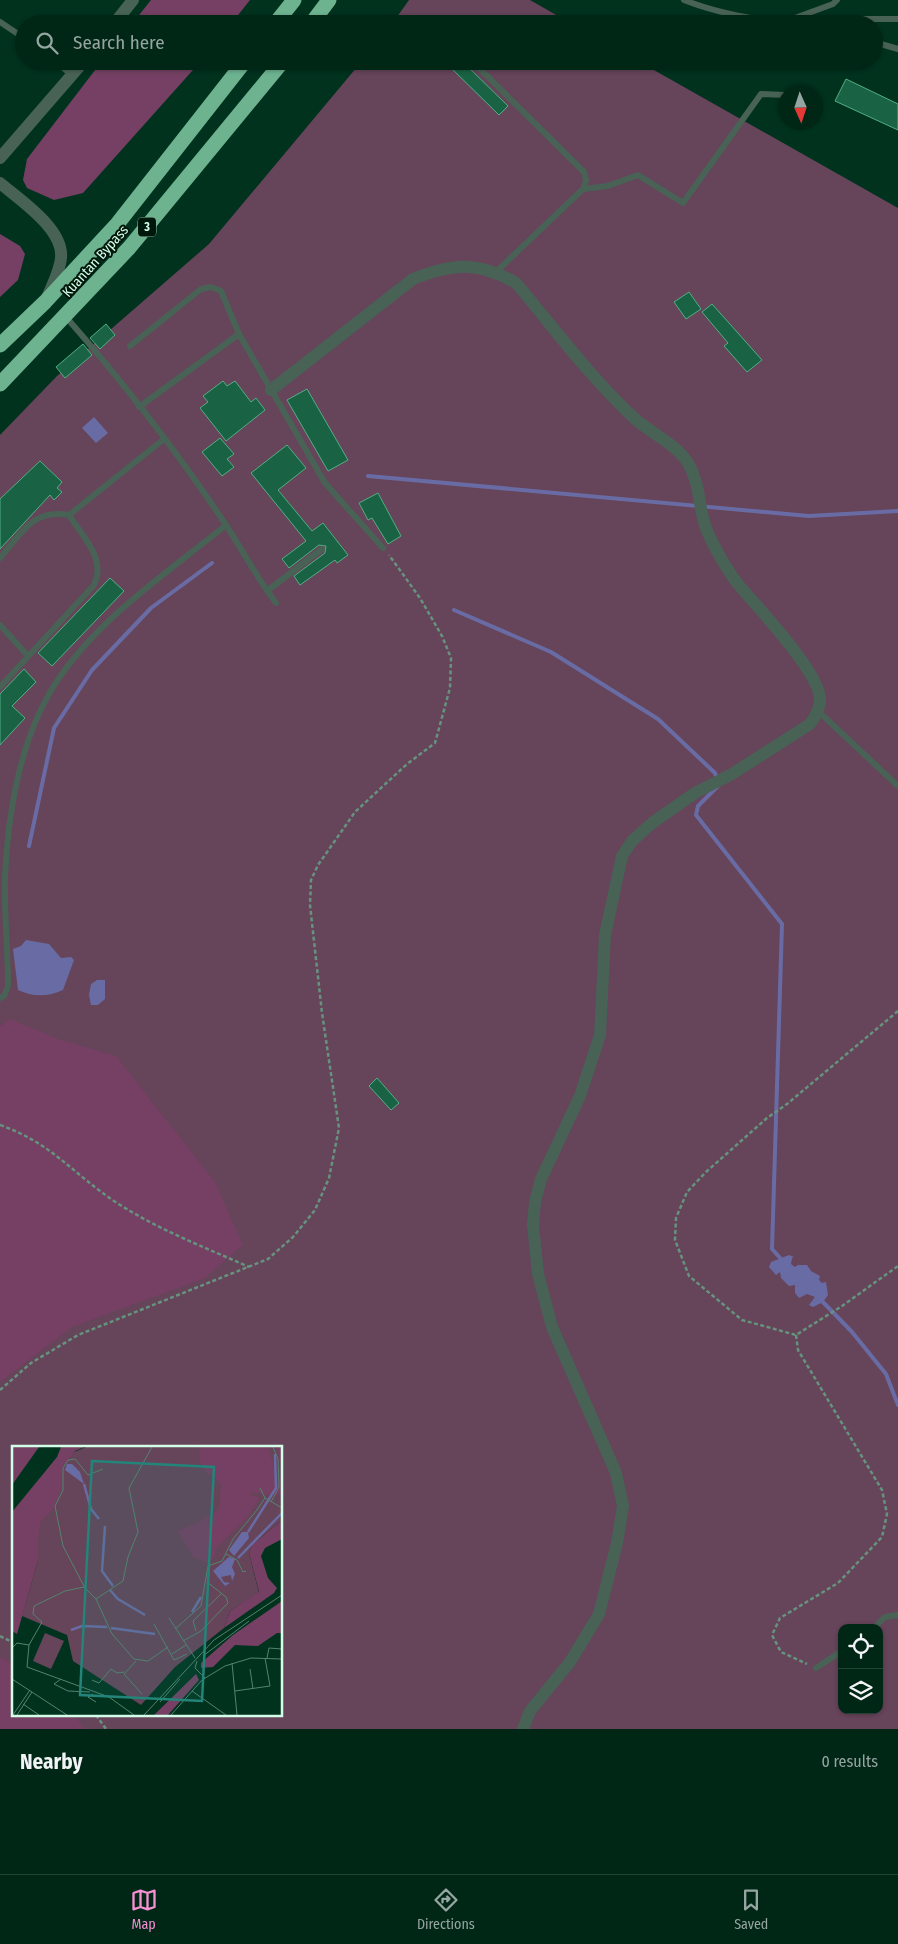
<!DOCTYPE html>
<html lang="en">
<head>
<meta charset="utf-8">
<style>
  body { margin:0; font-family:"Fira Sans Condensed",sans-serif; background:#0e3223; color:#f1f3f6 }
  .controls { position:absolute; right:15px; bottom:15px; display:grid; overflow:hidden; border-radius:10px; box-shadow:0 1px 4px #0004 }
  .controls button { width:45px; height:45px; display:grid; place-items:center; padding:0; border:0; border-bottom:1px solid #224335; background:#002616; color:#f1f3f6; font:25px sans-serif }
  .compass { position:absolute; left:778px; top:85px; width:45px; height:45px; border-radius:50%; background:#002616; box-shadow:0 1px 4px #0004; rotate:177deg }
  .list { margin:0; padding:0; list-style:none }
  h2 { display:flex; justify-content:space-between; align-items:center; height:65px; margin:0; padding:0 20px; font-size:21px }
  h2 small { font-size:16px; font-weight:400; color:#95a5a1 }
  .icon { flex:none; width:28px; height:28px; fill:none; stroke:currentColor; stroke-width:2; stroke-linecap:round; stroke-linejoin:round }
  .map { position:relative; flex:none; width:898px; height:1729px; overflow:hidden }
  .search { position:absolute; background:#002616; box-shadow:0 1px 4px #0004; left:15px; right:15px; top:15px; height:55px; display:flex; align-items:center; gap:12px; box-sizing:border-box; padding:0 18px; border-radius:28px; color:#95a5a1; font-size:19px }
  .sheet { height:145px; background:#002616 }
  nav { display:flex; justify-content:space-around; align-items:center; box-sizing:border-box; height:70px; border-top:1px solid #224335; background:#002616; font-size:14px; color:#95a5a1 }
  nav a { display:grid; justify-items:center; gap:2px }
  nav .on { color:#f591d2 }
  .map>svg:first-child { display:block }
</style>
</head>
<body>
<div class="map">
<svg width="898" height="1729" viewBox="0 0 898 1729">
  <rect width="100%" height="100%" fill="#00321e"/>
  <!-- green -->
  <g fill="#66445a" fill-rule="evenodd">
    <path d="M 409,0 L 530,0 L 572,24 L 392,24 Z"/>
    <path d="M 362,61 L 638,61 L 898,208 L 898,1729 L 0,1729 L 0,435 L 57,376 L 209,244 ZM 14,1448 L 281,1448 L 281,1715 L 14,1715 ZM 842,1628 L 879,1628 L 879,1710 L 842,1710 Z"/>
  </g>
  <!-- forest -->
  <g fill="#754063">
    <path d="M 151,0 L 250,0 L 231,24 L 132,24 Z"/>
    <path d="M 102,61 L 201,61 L 83,193 L 54,200 L 27,188 L 23,180 L 27,159 Z"/>
    <path d="M 0,234 L 20,246 L 25,254 L 18,280 L 0,297 Z"/>
    <path d="M 10,1019 L 58,1039 L 116,1056 L 215,1182 L 243,1245 L 205,1278 L 72,1327 L 0,1382 L 0,1026 Z"/>
    <path d="M 0,1657 L 14,1665 L 14,1715 L 75,1715 L 84,1729 L 0,1729 Z"/>
  </g>
  <!-- water -->
  <g fill="#696ca4">
    <path d="M 94,417 L 108,433 L 96,443 L 82,428 Z"/>
    <path d="M 26,940 L 49,944 L 61,958 L 71,957 L 74,960 L 63,990 C 48,997 33,997 18,990 L 13,949 L 21,946 Z"/>
    <path d="M 97,980 L 105,980 L 105,999 L 98,1005 L 91,1005 L 89,995 L 91,984 Z"/>
    <path d="M 789,1255 L 794,1257 L 792,1258 L 791,1264 L 795,1267 L 798,1265 L 807,1265 L 811,1271 L 820,1276 L 819,1280 L 822,1283 L 826,1282 L 828,1295 L 823,1302 L 813,1307 L 809,1305 L 815,1297 L 807,1294 L 799,1298 L 795,1293 L 795,1285 L 789,1286 L 781,1278 L 780,1272 L 776,1275 L 769,1267 L 771,1262 Z"/>
  </g>
  <g fill="none" stroke-linecap="round" stroke-linejoin="round">
    <!-- stream -->
    <g stroke="#696ca4" stroke-width="4">
      <path d="M 368,476 L 809,516 L 898,511"/>
      <path d="M 454,610 L 551,652 L 658,719 L 715,773 L 717,779"/>
      <path d="M 718,786 L 698,806 L 696,815 L 782,924 L 772,1249 L 782,1260"/>
      <path d="M 29,846 L 54,728 L 92,670 L 151,608 L 212,563"/>
      <path d="M 820,1299 L 852,1332 L 886,1374 L 898,1405"/>
    </g>
  </g>
  <!-- building -->
  <g fill="#1a6244" stroke="#53ae83">
    <path d="M 444,61 L 462,61 L 508,106 L 499,115 Z"/>
    <path d="M 846,79 L 898,104 L 898,130 L 835,101 Z"/>
    <path d="M 689,292 L 701,309 L 686,319 L 674,302 Z"/>
    <path d="M 712,304 L 762,360 L 747,372 L 724,346 L 728,343 L 702,312 Z"/>
    <path d="M 106,324 L 115,335 L 100,349 L 90,338 Z"/>
    <path d="M 83,344 L 92,355 L 65,378 L 56,367 Z"/>
    <path d="M 223,381 L 227,386 L 235,381 L 251,402 L 256,398 L 265,410 L 226,441 L 200,408 L 208,402 L 203,396 Z"/>
    <path d="M 307,389 L 348,460 L 328,471 L 287,400 Z"/>
    <path d="M 220,438 L 234,454 L 227,459 L 234,467 L 222,476 L 202,452 Z"/>
    <path d="M 287,445 L 306,468 L 278,490 L 312,531 L 323,523 L 348,555 L 337,563 L 335,560 L 300,585 L 294,576 L 325,553 L 326,546 L 319,545 L 289,568 L 282,559 L 306,541 L 251,473 Z"/>
    <path d="M 40,461 L 62,482 L 57,488 L 62,492 L 54,500 L 50,495 L 0,549 L 0,499 Z"/>
    <path d="M 378,493 L 401,536 L 388,544 L 372,518 L 368,520 L 359,503 Z"/>
    <path d="M 110,578 L 124,591 L 52,666 L 38,653 Z"/>
    <path d="M 24,669 L 36,682 L 12,706 L 25,718 L 0,745 L 0,694 Z"/>
    <path d="M 377,1078 L 399,1103 L 391,1110 L 369,1086 Z"/>
  </g>
  <g fill="none" stroke-linecap="round" stroke-linejoin="round">
    <!-- path -->
    <g stroke="#65937e" stroke-width="2.5" stroke-dasharray="4 2.5" stroke-linecap="butt">
      <path d="M 898,1011 L 787,1104 L 767,1118 L 706,1172 L 687,1192 L 676,1218 L 675,1240 L 689,1276 L 742,1320 L 796,1335 L 842,1306 L 898,1266"/>
      <path d="M 0,1125 C 52,1143 74,1175 117,1203 C 159,1230 204,1247 249,1267"/>
      <path d="M 796,1335 L 798,1350 L 882,1490 L 887,1514 L 882,1537 L 838,1583 L 780,1618 L 772,1635 L 781,1652 L 807,1664"/>
      <path d="M 0,1390 L 31,1363 L 78,1335 L 268,1259 L 293,1237 L 315,1210 L 329,1178 L 339,1128 L 322,1013 L 310,905 L 311,880 L 318,865 L 355,812 L 407,764 L 435,743 L 450,688 L 451,658 L 442,636 L 420,598 L 389,555"/>
      <path d="M 0,1636 L 14,1643"/>
      <path d="M 96,1715 L 106,1729"/>
    </g>
    <!-- lane -->
    <g stroke="#486355" stroke-width="6">
      <path d="M 684,0 C 719,14 754,19 791,24"/>
      <path d="M 0,22 L 24,38"/>
      <path d="M 784,22 L 833,4 L 837,0"/>
      <path d="M 825,24 L 836,19 L 898,19"/>
      <path d="M 874,42 L 898,49"/>
      <path d="M 55,61 L 73,76"/>
      <path d="M 472,61 L 584,172 L 586,180 L 583,189 L 496,272"/>
      <path d="M 816,115 L 817,117"/>
      <path d="M 583,189 L 608,186 L 638,175 L 683,203 L 761,94 L 786,95"/>
      <path d="M 66,317 C 123,382 178,453 226,525 C 243,551 257,578 276,603"/>
      <path d="M 130,346 L 201,289 L 211,287 L 221,291 L 239,334 L 325,483 L 383,548"/>
      <path d="M 139,407 L 239,334"/>
      <path d="M 0,558 C 21,534 33,508 69,515 L 164,439"/>
      <path d="M 267,591 L 322,549"/>
      <path d="M 0,625 L 28,656"/>
      <path d="M 0,687 L 94,585 C 107,559 82,536 69,515"/>
      <path d="M 818,711 L 898,786"/>
      <path d="M 0,998 L 4,996 L 8,986 C 8,950 4,913 5,877 C 8,813 20,739 55,684 C 97,619 167,573 226,525"/>
      <path d="M 874,1628 L 885,1617 L 898,1615"/>
      <path d="M 816,1668 L 842,1651"/>
    </g>
    <!-- street -->
    <g stroke="#486355" stroke-width="12">
      <path d="M 114,24 L 133,0"/>
      <path d="M 0,158 L 84,61"/>
      <path d="M 0,183 C 20,200 64,229 61,258 C 60,271 52,285 47,298"/>
      <path d="M 271,390 L 413,279 C 453,263 478,261 516,283 C 554,328 590,377 633,417 C 650,433 675,443 688,463 C 701,485 698,507 706,528 C 712,544 728,572 738,584 C 756,606 821,673 820,700 C 820,709 815,717 810,724 L 732,774 L 695,793 L 652,823 L 632,841 L 622,856 L 605,935 L 600,1035 L 580,1096 L 541,1179 L 535,1202 L 533,1225 L 538,1274 L 552,1327 L 616,1473 L 623,1506 L 617,1543 L 599,1614 L 570,1662 L 530,1711 L 523,1729"/>
    </g>
    <!-- highway -->
    <g stroke="#6db390" stroke-width="15">
      <path d="M 275,24 L 294,0"/>
      <path d="M 311,24 L 329,0"/>
      <path d="M 0,345 L 45,302 L 118,223 L 245,61"/>
      <path d="M 0,384 L 129,248 L 283,61"/>
    </g>
  </g>
  <g text-anchor="middle" stroke-width="4" stroke-linejoin="round" paint-order="stroke">
    <!-- shield labels -->
    <rect fill="#00170b" stroke="#94b9a5" stroke-width="1" x="138" y="217.5" width="18" height="19" rx="4"/>
    <g font-size="12" font-weight="bold" fill="#d3fee7">
      <text x="147" y="231">3</text>
    </g>
    <!-- street labels -->
    <g font-size="14" fill="#d3fee7" stroke="#00170b">
      <text transform="translate(95 261) rotate(-48)" y="5">Kuantan Bypass</text>
    </g>
  </g>
  <!-- overview -->
  <g transform="translate(12 1446)">
    <rect width="270" height="270" fill="#00321e"/>
    <path d="M 74,1 L 270,1 L 270,74 L 240,99 L 237,107 L 247,147 L 218,165 L 212,182 L 163,221 L 129,259 L 61,215 L 55,189 L 10,170 L 26,115 L 19,73 L 50,11 ZM 33,187 L 52,195 L 39,223 L 21,215 Z" fill="#66445a"/>
    <path d="M 0,1 L 27,1 L 0,39 ZM 49,1 L 72,1 L 63,5 L 51,20 L 49,44 L 41,63 L 29,75 L 26,90 L 26,115 L 5,188 L 0,185 L 0,66 L 45,11 ZM 187,1 L 256,1 L 262,20 L 269,21 L 264,1 L 270,1 L 270,46 L 266,50 L 239,46 L 239,50 L 248,51 L 236,71 L 203,103 L 203,110 L 196,117 L 181,111 L 166,85 L 189,75 L 207,63 L 209,38 L 194,26 L 188,17 ZM 270,74 L 270,93 L 253,102 L 249,110 L 256,132 L 265,142 L 262,147 L 212,182 L 218,165 L 247,146 L 237,107 L 240,99 ZM 270,155 L 270,187 L 265,187 L 246,200 L 223,199 L 201,221 L 189,222 L 189,217 L 221,189 ZM 184,228 L 187,234 L 156,269 L 142,269 Z" fill="#754063"/>
    <path d="M 55,18 L 60,18 L 68,26 L 72,38 L 53,24 ZM 230,86 L 236,86 L 237,92 L 222,110 L 217,104 ZM 217,111 L 223,113 L 220,121 L 223,128 L 220,135 L 219,129 L 209,131 L 212,136 L 218,137 L 213,140 L 201,125 Z" fill="#696ca4"/>
    <path fill="none" stroke="#696ca4" stroke-width="2.5" d="M 72,38 L 79,63 L 87,73M 93,80 L 90,125 L 101,140M 236,86 L 264,42 L 263,8M 226,112 L 270,67M 98,144 L 106,153 L 133,169M 180,166 L 189,151M 99,182 L 143,188M 59,184 L 70,180 L 95,181"/>
    <path fill="none" stroke="#54846e" stroke-width="1" d="M 253,52 L 270,62M 259,56 L 267,41 L 266,13 L 261,1M 214,108 L 225,114 L 231,126 L 234,125M 73,142 L 51,100 L 43,60 L 51,44 L 51,22 L 56,14 L 63,13 L 76,29 L 91,23M 84,153 L 111,135 L 116,111 L 126,86 L 117,42 L 140,1M 157,172 L 183,212M 142,178 L 162,214 L 175,208M 163,183 L 189,160 L 196,120 L 210,115 L 221,93 L 245,64 L 253,52 L 248,42M 184,185 L 181,175 L 210,147M 171,195 L 189,185 L 216,157 L 214,151 L 195,136M 0,202 L 5,197 L 17,199M 160,208 L 174,199M 191,210 L 237,175M 255,212 L 257,202 L 270,203M 124,215 L 112,228 L 130,248M 185,215 L 183,222 L 193,232M 220,217 L 225,269M 238,223 L 241,243M 0,233 L 55,269M 49,233 L 42,238 L 56,245 L 78,246M 80,234 L 87,237 L 99,223 L 105,227 L 112,226M 180,245 L 214,269M 223,245 L 258,240 L 253,212M 81,248 L 76,251 L 84,256M 148,256 L 168,233M 11,258 L 27,269M 1,269 L 18,244M 5,269 L 20,246M 122,269 L 97,251 L 15,221 L 17,199 L 30,176 L 21,168 L 22,160 L 53,145 L 72,141 L 84,153 L 100,188 L 122,213 L 136,215 L 156,201M 132,269 L 202,194 L 270,149M 159,269 L 190,234 L 213,220 L 239,212 L 270,213"/>
    <path fill="#23847a" fill-opacity="0.15" stroke="#23847a" stroke-width="2.5" d="M 80,15 L 202,21 L 190,255 L 68,249 Z"/>
    <rect width="270" height="270" fill="none" stroke="#d3fee7" stroke-width="2.5"/>
  </g>
</svg>
<div class="controls">
<button><svg class="icon" aria-label="locate" viewBox="0 0 24 24"><circle cx="12" cy="12" r="6"/><path d="M12 2v4M12 18v4M2 12h4M18 12h4"/></svg></button>
<button><svg class="icon" aria-label="layers" viewBox="0 0 24 24"><path d="M12 4l9 5-9 5-9-5zM3 14l9 5 9-5"/></svg></button>
</div>
<svg class="compass" viewBox="-18 -18 36 36"><path d="M0-13l5 13h-10z" fill="#e53935"/><path d="M0 13l5-13h-10z" fill="#95a5a1"/></svg>
<div class="search"><svg class="icon" aria-label="search" viewBox="0 0 24 24"><circle cx="10" cy="10" r="6"/><path d="M15 15l6 6"/></svg>Search here</div>
</div>
<section class="sheet">
<h2>Nearby<small>0 results</small></h2>
<ul class="list">
</ul>
</section>
<nav>
<a class="on"><svg class="icon" aria-label="map" viewBox="0 0 24 24"><path d="M3 6l6-2 6 2 6-2v14l-6 2-6-2-6 2zM9 4v14M15 6v14"/></svg>Map</a>
<a><svg class="icon" aria-label="directions" viewBox="0 0 24 24"><path d="M12 3l9 9-9 9-9-9zM9 14v-3h6M13 9l2 2-2 2"/></svg>Directions</a>
<a><svg class="icon" aria-label="saved" viewBox="0 0 24 24"><path d="M7 4h10v16l-5-4-5 4z"/></svg>Saved</a>
</nav>
</body>
</html>
